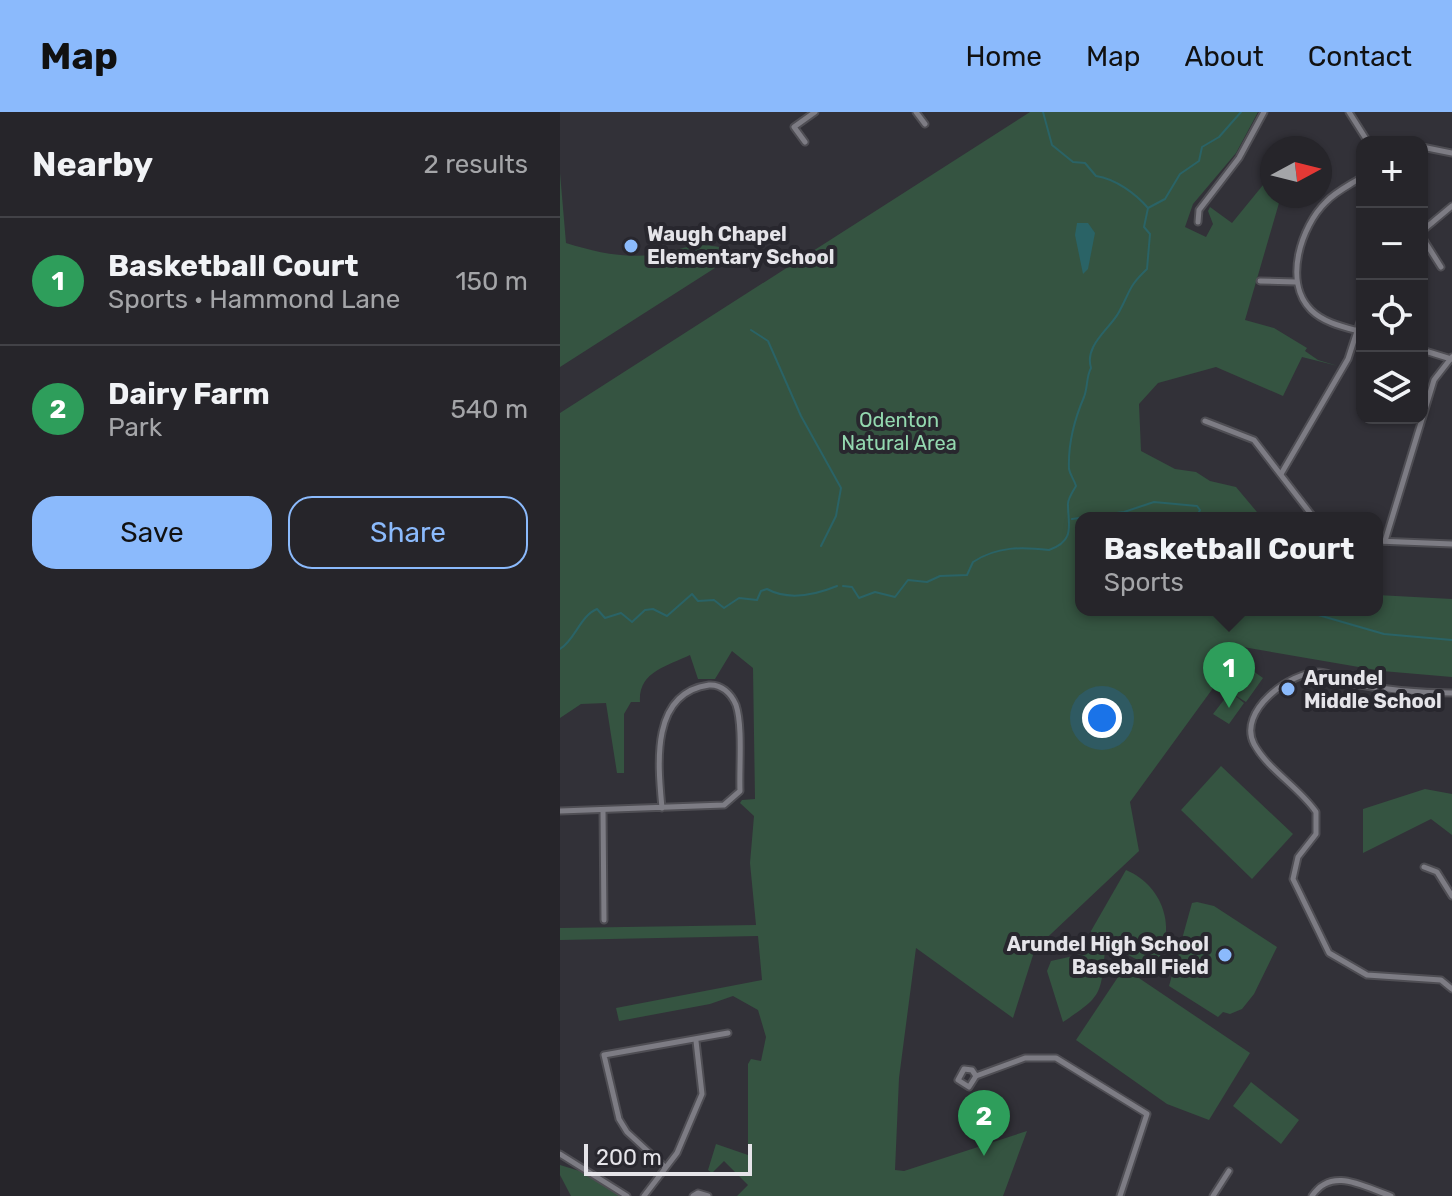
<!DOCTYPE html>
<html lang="en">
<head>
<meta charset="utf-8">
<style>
  body { margin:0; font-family:Rubik,sans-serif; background:#323136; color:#f1f3f6 }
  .controls { position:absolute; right:24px; top:24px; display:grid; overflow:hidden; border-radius:16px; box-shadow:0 2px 6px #0004 }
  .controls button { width:72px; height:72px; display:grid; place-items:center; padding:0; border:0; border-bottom:2px solid #424247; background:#26252a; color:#f1f3f6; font:40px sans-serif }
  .compass { position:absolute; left:700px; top:24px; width:72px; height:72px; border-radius:50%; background:#26252a; box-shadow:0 2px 6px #0004; rotate:83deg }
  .scale { position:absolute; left:24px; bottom:20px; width:168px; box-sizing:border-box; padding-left:8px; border:4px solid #e5e4e9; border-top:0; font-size:22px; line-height:28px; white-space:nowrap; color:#e5e4e9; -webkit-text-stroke:6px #28272e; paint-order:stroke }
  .you { position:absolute; left:542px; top:606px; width:28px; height:28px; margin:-20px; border:6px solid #fff; border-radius:50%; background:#1a73e8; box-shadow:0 0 0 12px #1a73e833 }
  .badge { display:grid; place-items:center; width:52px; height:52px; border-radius:50%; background:#8bbafc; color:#fff; font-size:26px; font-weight:700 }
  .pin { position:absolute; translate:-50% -66px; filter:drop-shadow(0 2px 4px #0008) }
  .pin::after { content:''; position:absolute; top:42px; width:28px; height:24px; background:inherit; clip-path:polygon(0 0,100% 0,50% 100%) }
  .popup { position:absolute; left:515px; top:400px; width:308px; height:104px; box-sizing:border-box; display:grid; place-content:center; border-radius:16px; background:#26252a; filter:drop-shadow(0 2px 6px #0005); font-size:26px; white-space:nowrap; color:#a4a5a8 }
  .popup b { font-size:30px; color:#f1f3f6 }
  .popup::after { content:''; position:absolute; left:50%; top:100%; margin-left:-16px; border:16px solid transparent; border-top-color:#26252a }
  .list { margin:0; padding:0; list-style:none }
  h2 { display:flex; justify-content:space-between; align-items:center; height:104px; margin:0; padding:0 32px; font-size:34px }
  h2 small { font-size:26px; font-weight:400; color:#a4a5a8 }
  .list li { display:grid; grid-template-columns:52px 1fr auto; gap:24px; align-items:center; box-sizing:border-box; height:128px; padding:0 32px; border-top:2px solid #424247 }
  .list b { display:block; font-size:30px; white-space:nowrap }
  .list p { margin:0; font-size:26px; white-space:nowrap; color:#a4a5a8 }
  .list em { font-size:26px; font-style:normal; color:#a4a5a8 }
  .actions { display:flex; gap:16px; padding:24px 32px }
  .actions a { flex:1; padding:18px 0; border:2px solid #8bbafc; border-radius:24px; text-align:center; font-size:28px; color:#8bbafc }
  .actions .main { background:#8bbafc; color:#111 }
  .icon { flex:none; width:44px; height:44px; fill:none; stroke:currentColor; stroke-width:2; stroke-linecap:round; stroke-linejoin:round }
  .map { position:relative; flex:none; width:892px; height:1084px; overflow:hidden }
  header { display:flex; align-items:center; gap:48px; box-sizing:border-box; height:112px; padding:0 40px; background:#8bbafc; color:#111 }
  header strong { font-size:38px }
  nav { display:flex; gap:44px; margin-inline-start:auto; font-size:28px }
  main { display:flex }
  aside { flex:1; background:#26252a }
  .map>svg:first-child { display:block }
</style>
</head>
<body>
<header>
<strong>Map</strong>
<nav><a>Home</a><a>Map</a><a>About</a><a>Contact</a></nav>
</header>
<main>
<aside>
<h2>Nearby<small>2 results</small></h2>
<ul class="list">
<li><span class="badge" style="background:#2e9e5b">1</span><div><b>Basketball Court</b><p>Sports · Hammond Lane</p></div><em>150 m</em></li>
<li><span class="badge" style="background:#2e9e5b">2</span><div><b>Dairy Farm</b><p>Park</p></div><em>540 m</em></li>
</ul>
<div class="actions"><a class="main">Save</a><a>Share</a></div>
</aside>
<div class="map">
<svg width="892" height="1084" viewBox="0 0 892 1084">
  <rect width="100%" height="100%" fill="#323138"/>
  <!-- green -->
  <g fill="#355441">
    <path d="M 470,0 L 698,0 L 676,41 L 633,92 L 625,115 L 646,125 L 653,112 L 648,99 L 650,95 L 672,111 L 712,62 L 712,84 L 721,84 L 685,208 L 714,216 L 747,236 L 745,239 L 758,248 L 778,254 L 742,245 L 723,284 L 656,255 L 598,271 L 579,292 L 581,339 L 615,357 L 636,360 L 650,369 L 676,375 L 702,406 L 521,406 L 521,498 L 817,498 L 817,483 L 892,487 L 892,565 L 822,559 L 683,535 L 570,690 L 579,739 L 475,837 L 453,906 L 356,836 L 339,966 L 335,1058 L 344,1059 L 467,1019 L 443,1084 L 177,1084 L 188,1073 L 164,1049 L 152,1061 L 148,1058 L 156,1032 L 188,1043 L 188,952 L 191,947 L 201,949 L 206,925 L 198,898 L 173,884 L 150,892 L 59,909 L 56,896 L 202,868 L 198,824 L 0,828 L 0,816 L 196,813 L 190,751 L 194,704 L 180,691 L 182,688 L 195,687 L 193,556 L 172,539 L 155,567 L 138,567 L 130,543 C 107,554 78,560 80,590 L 71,590 L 64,602 L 64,661 L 57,661 L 46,591 L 21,592 L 0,606 L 0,301 Z"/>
    <path d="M 0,61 L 6,131 C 35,140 61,146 92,143 C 126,139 126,128 165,136 L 169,147 L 0,255 Z"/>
    <path d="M 679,549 L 703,566 L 686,590 L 673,582 L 684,591 L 669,612 L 653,602 L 670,580 L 662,573 Z"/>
    <path d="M 661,654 L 733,722 L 692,767 L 621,698 Z"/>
    <path d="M 865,677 L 892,682 L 892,723 L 871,707 L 803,741 L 803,697 Z"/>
    <path d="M 566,758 C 606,775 618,822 593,856 L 532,824 L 531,819 Z"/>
    <path d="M 637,790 L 654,794 L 717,835 L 694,882 L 682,897 L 670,902 L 663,900 L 658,905 L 609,874 L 632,791 Z"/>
    <path d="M 545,837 C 541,883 542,884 503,910 L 487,859 L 491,849 Z"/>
    <path d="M 564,856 L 690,941 L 649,1008 L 607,992 L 516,928 Z"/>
    <path d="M 691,970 L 739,1008 L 721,1032 L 673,994 Z"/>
    <path d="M 0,1053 L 23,1060 L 61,1084 L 11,1084 L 0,1063 Z"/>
  </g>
  <!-- water -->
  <path fill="#2a6366" d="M 517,111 L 528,111 L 535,121 L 528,157 L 523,162 L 515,123 Z"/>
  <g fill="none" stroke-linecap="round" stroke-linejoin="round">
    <!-- stream -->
    <g stroke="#2a6366" stroke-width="2">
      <path d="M 483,0 L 492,33 L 513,50 L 525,51 L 536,64 C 556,67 576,82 588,96"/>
      <path d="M 191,218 L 208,229 L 241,304 L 281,376 L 276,404 L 261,434"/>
      <path d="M 512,407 L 564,400 L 594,390 L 637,394 L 640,398 L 636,406"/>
      <path d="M 283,474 L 292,475 L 299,486 L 315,480 L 335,485 L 348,468 L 367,470 L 380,464 L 407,463 L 413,450 C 437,434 462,435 489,438 C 516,428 508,413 508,393 C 507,388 513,379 516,374 C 514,367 510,363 509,357 C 508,333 515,306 524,285 C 528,275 526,265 531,256 C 524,233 550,217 559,200 C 571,178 568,175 587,157 L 590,122 L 584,115 L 588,96 L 605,87 L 620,62 L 639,49 L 642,35 L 659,25 L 681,0"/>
      <path d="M 741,498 L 824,522 L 892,528"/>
      <path d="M 0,537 C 15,528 20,504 37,497 L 45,506 L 61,501 L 72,510 L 85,498 L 93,497 L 107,504 L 132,482 L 138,489 L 154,488 L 164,496 L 179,486 L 197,488 L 201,479 L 207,477 C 229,489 255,483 277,474"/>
    </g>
    <defs>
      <g id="street">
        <path d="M 356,0 L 365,12"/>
        <path d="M 789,0 L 808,30"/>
        <path d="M 245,30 L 234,15 L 255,0"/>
        <path d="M 862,35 L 892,41"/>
        <path d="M 802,65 C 790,73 775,80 766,90 C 741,114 723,170 751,198 C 764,211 784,215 802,220"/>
        <path d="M 638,110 L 639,98 L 679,46 L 704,0"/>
        <path d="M 862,119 L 892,94"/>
        <path d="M 862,125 L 881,155"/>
        <path d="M 700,169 L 736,170"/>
        <path d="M 862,238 L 891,247"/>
        <path d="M 645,309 L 694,328 L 754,406"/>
        <path d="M 721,362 L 788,247 L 802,204"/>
        <path d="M 817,429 L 892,432"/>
        <path d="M 825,429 L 874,268 L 892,245"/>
        <path d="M 892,581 C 859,581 826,578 794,572 C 781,569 771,560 759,560 C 730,560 677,599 694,632 C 708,658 739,675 756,700 L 756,722 L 738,745 L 733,767 L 769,841 L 807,863 L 881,868 L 892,877"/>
        <path d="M 43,698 L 44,808"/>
        <path d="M 0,699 L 164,693 L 180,679 C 179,656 183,614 176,593 C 171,581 161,572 149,573 C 90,581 98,653 102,696"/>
        <path d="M 864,755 L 877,760 L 892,784"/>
        <path d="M 416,964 L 409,975 L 398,968 L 404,957 L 412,958 L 416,964 L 465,946 L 496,946 L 587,1002 L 560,1084"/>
        <path d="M 0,1042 L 67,1084"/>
        <path d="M 105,1055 L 67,1020 L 59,1007 L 44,943 L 168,921"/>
        <path d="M 84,1084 L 117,1041 L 142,982 L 136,929"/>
        <path d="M 133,1084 L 138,1081 L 148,1084"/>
        <path d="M 653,1084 L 669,1059"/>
        <path d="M 752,1084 C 772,1054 804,1075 831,1084"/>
      </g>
    </defs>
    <!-- street casing -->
    <use href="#street" stroke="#4f4e54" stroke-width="9"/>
    <!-- street -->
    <use href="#street" stroke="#7d7c84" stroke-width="5"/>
  </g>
  <!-- markers -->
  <g fill="#8bbafc" stroke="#28272e" stroke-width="3">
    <circle cx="71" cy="134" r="8"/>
    <circle cx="728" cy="577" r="8"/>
    <circle cx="665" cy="843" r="8"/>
  </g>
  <g text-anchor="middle" stroke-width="8" stroke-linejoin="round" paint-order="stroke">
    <!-- poi labels -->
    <g font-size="20" font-weight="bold" fill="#e5e4e9" stroke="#28272e" text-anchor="start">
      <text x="87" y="129">Waugh Chapel<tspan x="87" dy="23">Elementary School</tspan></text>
      <text x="744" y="573">Arundel<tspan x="744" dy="23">Middle School</tspan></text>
      <text x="649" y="839" text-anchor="end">Arundel High School<tspan x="649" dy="23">Baseball Field</tspan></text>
    </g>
    <!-- park labels -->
    <g font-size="20" fill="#93d8af" stroke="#28272e">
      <text x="339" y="315">Odenton<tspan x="339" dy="23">Natural Area</tspan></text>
    </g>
  </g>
</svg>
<div class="controls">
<button>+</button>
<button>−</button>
<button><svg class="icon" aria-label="locate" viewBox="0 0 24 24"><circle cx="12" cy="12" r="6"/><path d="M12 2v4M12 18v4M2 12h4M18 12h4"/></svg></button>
<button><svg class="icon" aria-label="layers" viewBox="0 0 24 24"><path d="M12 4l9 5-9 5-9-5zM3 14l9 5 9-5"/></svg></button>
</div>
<svg class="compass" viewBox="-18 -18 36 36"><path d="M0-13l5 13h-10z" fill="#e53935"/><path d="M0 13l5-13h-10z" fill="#a4a5a8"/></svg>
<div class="scale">200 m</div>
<div class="you"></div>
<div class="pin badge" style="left:669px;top:596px;background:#2e9e5b">1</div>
<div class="popup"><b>Basketball Court</b>Sports</div>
<div class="pin badge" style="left:424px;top:1044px;background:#2e9e5b">2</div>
</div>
</main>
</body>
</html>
